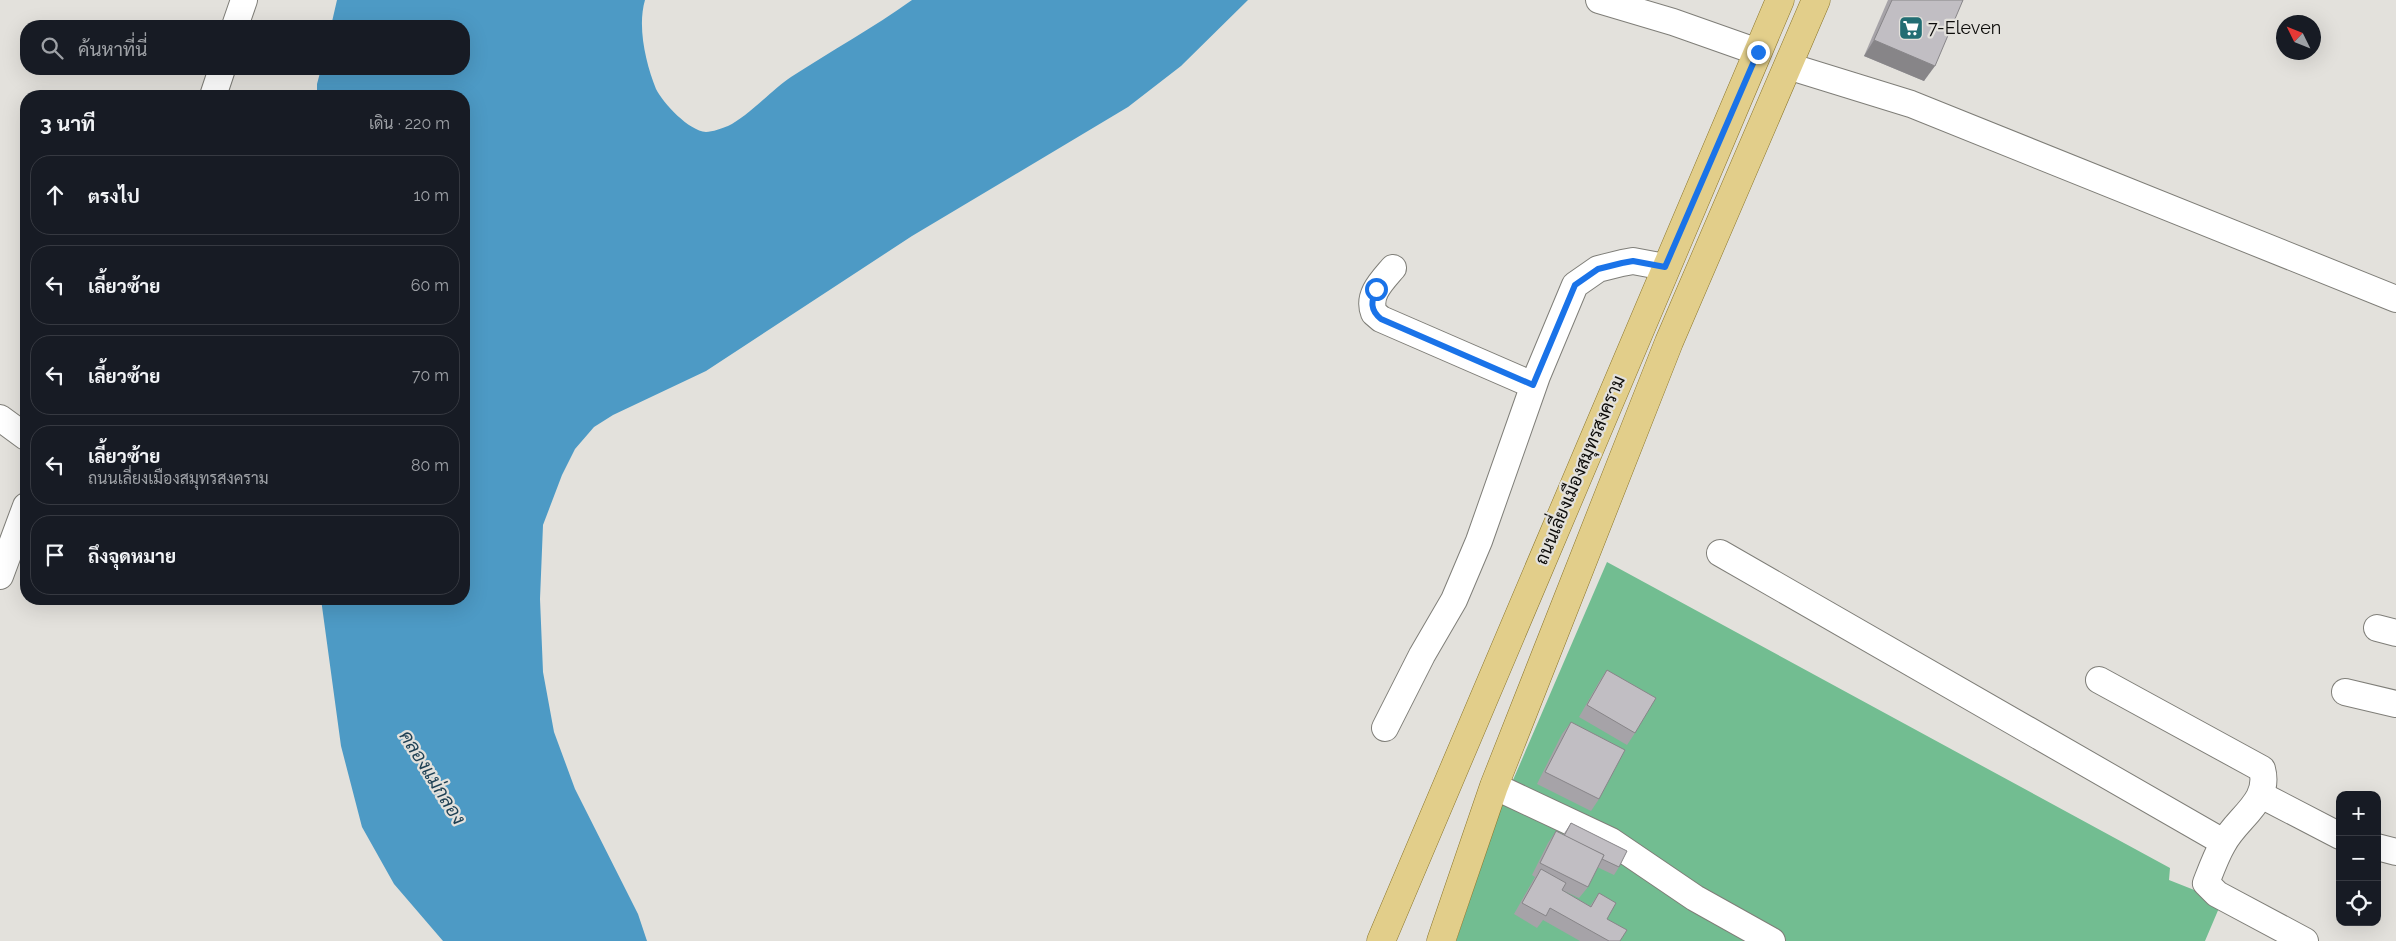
<!DOCTYPE html>
<html lang="th">
<head>
<meta charset="utf-8">
<style>
  body { margin:0; font-family:Raleway,Sarabun,sans-serif; background:#242831; color:#f1f3f6 }
  .controls { position:absolute; right:15px; bottom:15px; display:grid; overflow:hidden; border-radius:10px; box-shadow:0 5px 20px #0002 }
  .controls button { width:45px; height:45px; display:grid; place-items:center; padding:0; border:0; border-bottom:1px solid #363941; background:#171b24; color:#f1f3f6; font:25px sans-serif }
  .compass { position:absolute; left:2276px; top:15px; width:45px; height:45px; border-radius:50%; background:#171b24; box-shadow:0 5px 20px #0002; rotate:313deg }
  .stop { position:absolute; width:15px; height:15px; margin:-11px; border:4px solid #1a73e8; border-radius:50%; background:#fff }
  .stop.end { background:#1a73e8; border-color:#fff; box-shadow:0 1px 5px #0008 }
  .list { margin:0; padding:0; list-style:none }
  h2 { display:flex; justify-content:space-between; align-items:center; height:65px; margin:0; padding:0 20px; font-size:21px }
  h2 small { font-size:16px; font-weight:400; color:#9ea1a6 }
  .list li { display:grid; grid-template-columns:32px 1fr auto; gap:15px; align-items:center; box-sizing:border-box; height:80px; margin:0 10px 10px; padding:0 10px; border:1px solid #363941; border-radius:20px }
  .list b { display:block; font-size:19px; white-space:nowrap }
  .list p { margin:0; font-size:16px; white-space:nowrap; color:#9ea1a6 }
  .list em { font-size:16px; font-style:normal; color:#9ea1a6 }
  .icon { flex:none; width:28px; height:28px; fill:none; stroke:currentColor; stroke-width:2; stroke-linecap:round; stroke-linejoin:round }
  .map { position:relative; flex:none; width:2396px; height:941px; overflow:hidden }
  .search { position:absolute; background:#171b24; box-shadow:0 5px 20px #0002; left:20px; top:20px; width:450px; height:55px; display:flex; align-items:center; gap:12px; box-sizing:border-box; padding:0 18px; border-radius:20px; color:#9ea1a6; font-size:19px }
  .panel { position:absolute; background:#171b24; box-shadow:0 5px 20px #0002; left:20px; top:90px; width:450px; height:515px; border-radius:20px }
  .map>svg:first-child { display:block }
</style>
</head>
<body>
<div class="map">
<svg width="2396" height="941" viewBox="0 0 2396 941">
  <rect width="100%" height="100%" fill="#e3e1dc"/>
  <!-- forest -->
  <path fill="#72bd91" d="M 1607,562 L 2170,868 L 2169,880 L 2222,901 L 2205,941 L 1456,941 L 1501,808 Z"/>
  <!-- water -->
  <path fill="#4d9ac5" d="M 337,0 L 645,0 C 637,27 646,64 656,89 C 663,103 689,131 706,132 C 712,132 723,128 728,126 C 746,118 773,89 791,77 C 831,51 873,28 912,0 L 1248,0 L 1181,66 L 1128,107 L 912,236 L 706,371 L 613,415 L 594,427 L 575,449 L 562,475 L 543,525 L 540,599 L 543,672 L 554,732 L 575,789 L 638,914 L 647,941 L 443,941 L 394,884 L 362,827 L 341,746 L 321,599 L 464,599 L 464,96 L 317,96 L 317,84 L 321,69 L 464,69 L 464,26 L 331,26 Z"/>
  <g fill="none" stroke-linecap="round" stroke-linejoin="round">
    <defs>
      <g id="minor">
        <path d="M 1599,0 L 1673,22 L 1758,52"/>
        <path d="M 235,26 L 244,0"/>
        <path d="M 1788,66 L 1911,104 L 2396,299"/>
        <path d="M 213,96 L 222,69"/>
        <path d="M 1393,268 C 1382,281 1367,295 1374,313 L 1381,319 L 1533,385"/>
        <path d="M 0,418 L 26,437"/>
        <path d="M 1720,553 L 2223,842"/>
        <path d="M 0,576 L 26,506"/>
        <path d="M 2377,628 L 2396,633"/>
        <path d="M 2099,680 L 2262,769 C 2271,802 2237,817 2223,844 C 2216,856 2211,870 2206,883 L 2217,894 L 2305,941"/>
        <path d="M 2345,692 L 2396,704"/>
        <path d="M 1385,728 L 1422,655 L 1454,600 L 1479,541 L 1537,376 L 1575,285 L 1598,269 L 1622,263 L 1633,261 L 1665,267"/>
        <path d="M 1494,786 L 1611,841 L 1695,898 L 1772,941"/>
        <path d="M 2261,795 L 2340,836"/>
        <path d="M 2377,847 L 2396,852"/>
      </g>
      <g id="major">
        <path d="M 1381,941 L 1780,0"/>
        <path d="M 1441,941 L 1494,786 L 1669,342 L 1816,0"/>
      </g>
    </defs>
    <!-- minor casing -->
    <use href="#minor" stroke="#7f7e78" stroke-width="28"/>
    <!-- major casing -->
    <use href="#major" stroke="#8a752a" stroke-width="29"/>
    <!-- minor -->
    <use href="#minor" stroke="#fff" stroke-width="26"/>
    <!-- major -->
    <use href="#major" stroke="#e2ce8a" stroke-width="28"/>
  </g>
  <!-- wall -->
  <g fill="#a6a3a8">
    <path d="M 1888,0 L 1963,0 L 1924,81 L 1864,56 Z"/>
    <path d="M 1607,670 L 1635,733 L 1627,745 L 1579,717 L 1599,682 Z"/>
    <path d="M 1571,722 L 1599,799 L 1591,811 L 1537,784 L 1562,734 Z"/>
    <path d="M 1571,823 L 1619,867 L 1614,875 L 1597,867 L 1588,887 L 1579,898 L 1562,890 L 1590,906 L 1599,893 L 1607,919 L 1620,941 L 1580,941 L 1543,920 L 1537,928 L 1514,914 L 1535,877 L 1532,875 L 1548,843 L 1556,831 L 1563,835 Z"/>
  </g>
  <!-- shaded-wall -->
  <path fill="#878588" d="M 1874,40 L 1935,66 L 1924,81 L 1864,56 Z"/>
  <!-- building -->
  <g fill="#c1bec3" stroke="#878588">
    <path d="M 1892,0 L 1963,0 L 1935,66 L 1874,40 Z"/>
    <path d="M 1607,670 L 1656,698 L 1635,733 L 1587,705 Z"/>
    <path d="M 1571,722 L 1625,750 L 1599,799 L 1545,772 Z"/>
    <path d="M 1571,823 L 1627,851 L 1619,867 L 1602,859 L 1604,855 L 1564,836 Z"/>
    <path d="M 1556,831 L 1604,855 L 1588,887 L 1540,863 Z"/>
    <path d="M 1541,869 L 1566,883 L 1562,890 L 1591,907 L 1599,893 L 1616,903 L 1607,919 L 1627,930 L 1620,941 L 1609,941 L 1550,908 L 1546,916 L 1522,903 Z"/>
  </g>
  <g fill="none" stroke-linecap="round" stroke-linejoin="round">
    <!-- route -->
    <path stroke="#1a73e8" stroke-width="6" d="M 1376,289 C 1371,302 1370,310 1381,319 L 1533,385 L 1575,285 L 1598,269 L 1622,263 L 1633,261 L 1665,267 L 1758,52"/>
  </g>
  <!-- icons -->
  <defs>
    <symbol id="supermarket-square" viewBox="-11 -11 22 22"><rect x="-9" y="-9" width="18" height="18" rx="4" fill="#226d73" stroke="#e3e1dc"/><path d="M-6-5.5h2.5l.6 2H6L4.5 2H-2.5L-4.4-4H-6ZM-1.5 3.2a1.3 1.3 0 1 0 .1 0ZM3 3.2a1.3 1.3 0 1 0 .1 0Z" fill="#fff"/></symbol>
  </defs>
  <g fill-rule="evenodd">
    <use href="#supermarket-square" x="1897" y="14" width="28" height="28"/>
  </g>
  <g text-anchor="middle" stroke-width="4.5" stroke-linejoin="round" paint-order="stroke">
    <!-- poi labels -->
    <g font-size="18" fill="#0d0c0a" stroke="#e3e1dc" text-anchor="start">
      <text x="1928" y="34">7-Eleven</text>
    </g>
    <!-- street labels -->
    <g font-size="18" fill="#0d0c0a" stroke="#e3e1dc">
      <text transform="translate(1580 470) rotate(-67)" y="6">ถนนเลี่ยงเมืองสมุทรสงคราม</text>
    </g>
    <!-- water labels -->
    <g font-size="19" font-style="italic" fill="#1d3f53" stroke="#e3e1dc">
      <text transform="translate(433 777) rotate(58)" y="7">คลองแม่กลอง</text>
    </g>
  </g>
</svg>
<div class="controls">
<button>+</button>
<button>−</button>
<button><svg class="icon" aria-label="locate" viewBox="0 0 24 24"><circle cx="12" cy="12" r="6"/><path d="M12 2v4M12 18v4M2 12h4M18 12h4"/></svg></button>
</div>
<svg class="compass" viewBox="-18 -18 36 36"><path d="M0-13l5 13h-10z" fill="#e53935"/><path d="M0 13l5-13h-10z" fill="#9ea1a6"/></svg>
<div class="stop" style="left:1376px;top:289px"></div>
<div class="stop end" style="left:1758px;top:52px"></div>
<div class="search"><svg class="icon" aria-label="search" viewBox="0 0 24 24"><circle cx="10" cy="10" r="6"/><path d="M15 15l6 6"/></svg>ค้นหาที่นี่</div>
<section class="panel">
<h2>3 นาที<small>เดิน · 220 m</small></h2>
<ul class="list">
<li><svg class="icon" aria-label="ahead" viewBox="0 0 24 24"><path d="M12 20V5M6 11l6-6 6 6"/></svg><div><b>ตรงไป</b></div><em>10 m</em></li>
<li><svg class="icon" aria-label="left" viewBox="0 0 24 24"><path d="M17 20v-9H6M10 6l-5 5 5 5"/></svg><div><b>เลี้ยวซ้าย</b></div><em>60 m</em></li>
<li><svg class="icon" aria-label="left" viewBox="0 0 24 24"><path d="M17 20v-9H6M10 6l-5 5 5 5"/></svg><div><b>เลี้ยวซ้าย</b></div><em>70 m</em></li>
<li><svg class="icon" aria-label="left" viewBox="0 0 24 24"><path d="M17 20v-9H6M10 6l-5 5 5 5"/></svg><div><b>เลี้ยวซ้าย</b><p>ถนนเลี่ยงเมืองสมุทรสงคราม</p></div><em>80 m</em></li>
<li><svg class="icon" aria-label="arrive" viewBox="0 0 24 24"><path d="M6 21V4h12l-3 4 3 4H6"/></svg><div><b>ถึงจุดหมาย</b></div></li>
</ul>
</section>
</div>
</body>
</html>
